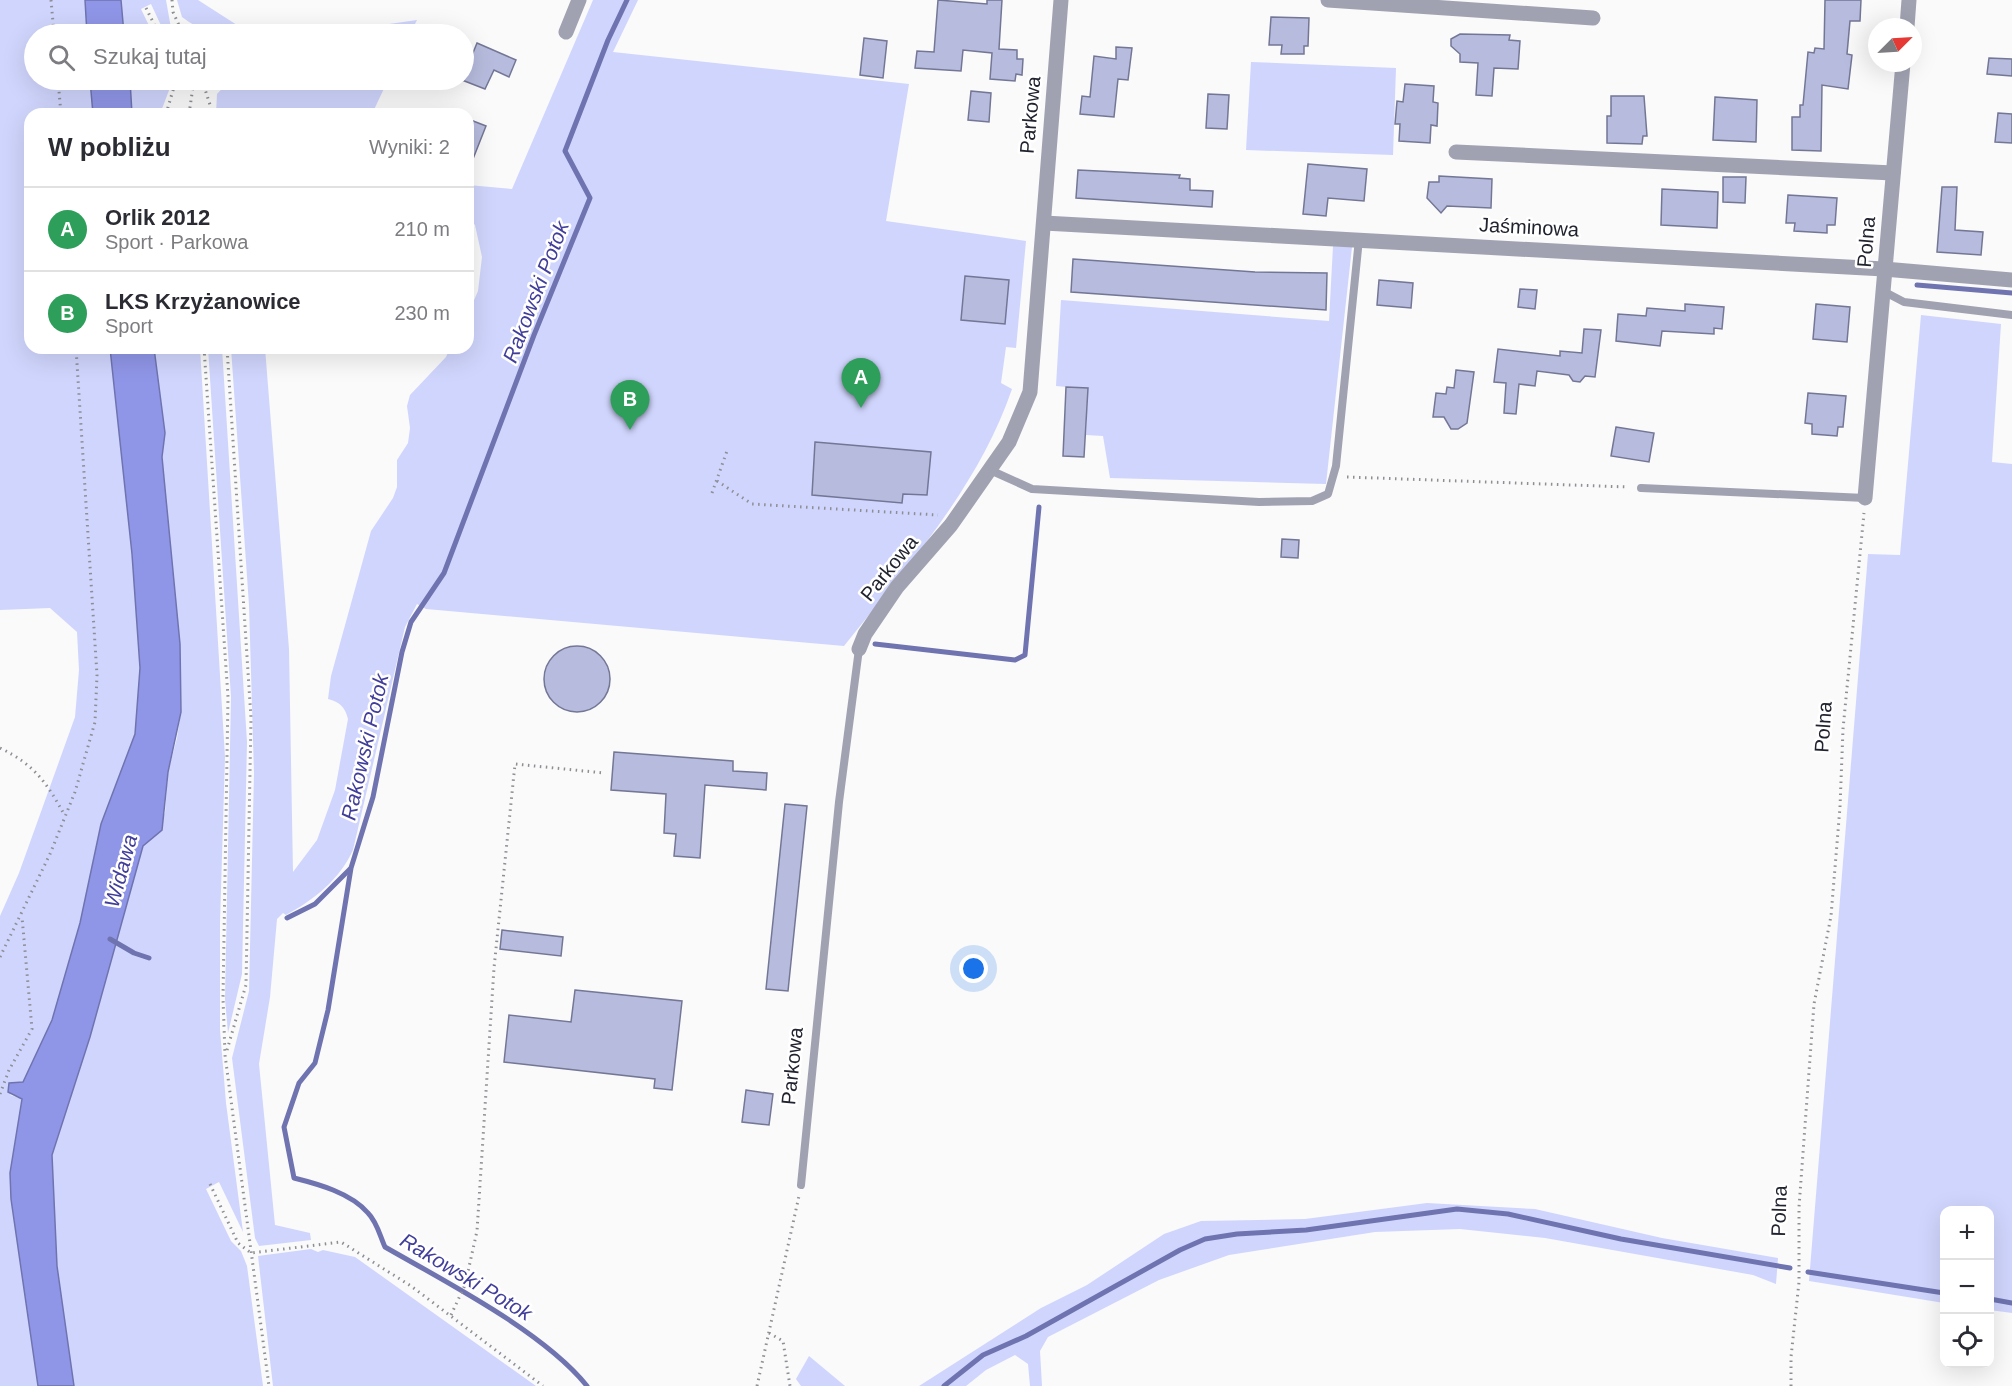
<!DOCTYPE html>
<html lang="pl">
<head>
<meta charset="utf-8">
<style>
  body { margin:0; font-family:Helvetica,sans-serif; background:#f2f2f3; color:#2b2b33 }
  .controls { position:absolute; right:18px; bottom:18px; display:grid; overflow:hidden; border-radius:12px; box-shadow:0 6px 24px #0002 }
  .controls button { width:54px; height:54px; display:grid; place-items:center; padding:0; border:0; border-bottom:2px solid #e1e1e2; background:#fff; color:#2b2b33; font:30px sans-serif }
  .compass { position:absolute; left:1868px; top:18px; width:54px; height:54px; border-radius:50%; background:#fff; box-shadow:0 6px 24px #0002; rotate:66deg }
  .you { position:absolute; left:974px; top:969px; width:21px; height:21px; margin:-15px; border:4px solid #fff; border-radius:50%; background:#1a73e8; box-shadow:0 0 0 9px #1a73e833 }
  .badge { display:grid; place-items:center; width:39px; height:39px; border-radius:50%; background:#db2777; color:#fff; font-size:20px; font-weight:700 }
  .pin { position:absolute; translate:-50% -50px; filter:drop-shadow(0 2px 3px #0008) }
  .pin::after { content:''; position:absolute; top:32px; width:21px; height:18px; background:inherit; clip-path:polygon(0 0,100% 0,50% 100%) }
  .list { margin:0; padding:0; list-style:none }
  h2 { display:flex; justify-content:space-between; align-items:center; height:78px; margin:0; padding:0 24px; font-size:26px }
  h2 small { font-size:20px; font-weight:400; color:#7c7c81 }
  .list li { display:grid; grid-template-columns:39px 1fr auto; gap:18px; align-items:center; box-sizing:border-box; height:84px; padding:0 24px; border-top:2px solid #e1e1e2 }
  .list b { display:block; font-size:22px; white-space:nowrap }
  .list p { margin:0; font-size:20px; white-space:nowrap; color:#7c7c81 }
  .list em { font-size:20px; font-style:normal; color:#7c7c81 }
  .icon { flex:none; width:33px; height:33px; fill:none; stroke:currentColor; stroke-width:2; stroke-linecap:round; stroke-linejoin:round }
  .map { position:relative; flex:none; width:2012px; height:1386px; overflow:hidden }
  .search { position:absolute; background:#fff; box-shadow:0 6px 24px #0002; left:24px; top:24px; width:450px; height:66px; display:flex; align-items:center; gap:15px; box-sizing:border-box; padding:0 21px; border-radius:33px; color:#7c7c81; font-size:22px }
  .panel { position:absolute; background:#fff; box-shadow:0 6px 24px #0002; left:24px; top:108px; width:450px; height:246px; border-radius:18px }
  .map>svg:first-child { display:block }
</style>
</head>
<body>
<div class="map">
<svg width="2012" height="1386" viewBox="0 0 2012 1386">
  <rect width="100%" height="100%" fill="#fafafa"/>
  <!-- green -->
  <g fill="#d0d5fd">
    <path d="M 0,0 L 85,0 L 87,34 L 34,34 L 34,80 L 90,80 L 93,114 L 30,114 L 30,348 L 110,348 L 132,554 L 140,668 L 135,734 L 101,824 L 80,923 L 52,1020 L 23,1083 L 10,1095 L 22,1099 L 10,1173 L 11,1199 L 38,1386 L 0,1386 L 0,916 L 19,873 L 75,717 L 79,670 L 77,632 L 50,608 L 0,610 Z"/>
    <path d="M 121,0 L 166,0 L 172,34 L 165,34 L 151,4 L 141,9 L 153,34 L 124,34 Z"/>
    <path d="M 177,0 L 198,0 L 251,34 C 225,35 203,34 182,17 Z"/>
    <path d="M 593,0 L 638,0 L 613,52 L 909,84 L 886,221 L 1026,241 L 1016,348 L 1006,347 L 1001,383 L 1012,389 C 979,486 907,567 844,646 L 426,609 L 417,604 L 405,627 L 353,850 C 340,879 314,900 286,915 L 283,913 L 277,919 L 270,997 L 259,1064 L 275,1225 L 310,1233 L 311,1240 L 259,1246 L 255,1238 L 232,1058 L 249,991 L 254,773 L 249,605 L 231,348 L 265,348 L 289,649 L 293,872 L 317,840 L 335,790 L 348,719 C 345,707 340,702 328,699 L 331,676 L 371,531 L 393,498 L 397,487 L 397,460 L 408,443 L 410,428 L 407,406 L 410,395 L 446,357 L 450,348 L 468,348 L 468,314 L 478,291 L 482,257 L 475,225 L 468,217 L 468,185 L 512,189 Z"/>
    <path d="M 417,20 L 410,34 L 319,34 Z"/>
    <path d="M 1251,62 L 1396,68 L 1393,155 L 1246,150 Z"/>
    <path d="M 130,80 L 170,80 L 171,85 L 160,114 L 132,114 Z"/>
    <path d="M 230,80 L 388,80 L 372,114 L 216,114 L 217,94 Z"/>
    <path d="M 1333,246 L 1352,247 L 1326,484 L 1110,478 L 1103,436 L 1086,435 L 1088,389 L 1056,386 L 1061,300 L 1329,321 Z"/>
    <path d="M 1921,315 L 2001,324 L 1992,462 L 2012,464 L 2012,1313 L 1990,1310 L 1990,1210 L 1944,1210 L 1944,1303 L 1809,1281 L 1868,554 L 1900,555 Z"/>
    <path d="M 154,348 L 200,348 L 225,757 L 220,923 L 220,1030 L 226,1103 L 243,1232 L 219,1182 L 206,1189 L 231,1241 L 241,1251 L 247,1266 L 263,1386 L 74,1386 L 57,1266 L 52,1155 L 90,1037 L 143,846 L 165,813 L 168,772 L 177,738 L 181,712 L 180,644 L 162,457 L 165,433 Z"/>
    <path d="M 208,348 L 222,348 L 247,742 L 242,974 L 228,1033 L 225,999 L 231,697 Z"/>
    <path d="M 1427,1203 L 1535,1209 L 1662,1238 L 1778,1258 L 1776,1284 L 1753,1275 L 1545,1238 L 1460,1229 L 1375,1232 L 1229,1255 L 1159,1280 L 1048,1337 L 1040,1351 L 1042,1386 L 1030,1386 L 1028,1364 L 1015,1355 L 986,1370 L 966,1386 L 919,1386 L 1041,1308 L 1087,1285 L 1164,1234 L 1201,1221 L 1305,1219 Z"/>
    <path d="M 311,1249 L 318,1252 L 323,1250 L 355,1257 L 536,1386 L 273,1386 L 258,1256 Z"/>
    <path d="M 809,1356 L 845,1386 L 801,1386 L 796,1379 Z"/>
  </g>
  <!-- water -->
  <g fill="#9096e7" stroke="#6f74b0" stroke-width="1.5">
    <path d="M 85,0 L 121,0 L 124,34 L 87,34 Z"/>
    <path d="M 90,80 L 130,80 L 132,114 L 93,114 Z"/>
    <path d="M 110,348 L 154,348 L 165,433 L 162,457 L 180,644 L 181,712 L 168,772 L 162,830 L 143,846 L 90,1037 L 52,1155 L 57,1266 L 74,1386 L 38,1386 L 11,1199 L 10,1173 L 22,1099 L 8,1092 L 9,1083 L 23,1082 L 52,1020 L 80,923 L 101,824 L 135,734 L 140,668 L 132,554 Z"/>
  </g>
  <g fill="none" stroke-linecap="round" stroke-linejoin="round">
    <!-- stream -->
    <g stroke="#6f74b0" stroke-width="5">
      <path d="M 1917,285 L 2012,293"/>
      <path d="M 875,644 L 1015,660 L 1025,655 L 1039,507"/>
      <path d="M 287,918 L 315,904 L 350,869"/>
      <path d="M 110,939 L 134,953 L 149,958"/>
      <path d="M 1808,1272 L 1944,1293"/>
      <path d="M 1990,1299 L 2012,1303"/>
      <path d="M 587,1386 C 544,1332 446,1282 385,1247 C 380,1236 377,1222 368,1213 C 351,1193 318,1184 294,1178 L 284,1127 L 299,1083 L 315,1063 L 328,1010 L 351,868 L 373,797 L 402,652 L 411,622 L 444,573 L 534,335 L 590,198 L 565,151 L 608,40 L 627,0"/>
      <path d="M 944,1386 L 983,1355 L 1026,1336 L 1180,1250 L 1205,1239 L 1237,1234 L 1306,1230 L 1457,1209 L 1508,1214 L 1621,1239 L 1790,1268"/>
    </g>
  </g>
  <!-- building -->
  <g fill="#b7bbdd" stroke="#737795" stroke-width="1.5">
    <path d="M 938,0 L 987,4 L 987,0 L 1002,0 L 999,49 L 1017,50 L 1017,59 L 1023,59 L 1022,75 L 1016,74 L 1015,81 L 990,79 L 992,53 L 963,50 L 961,71 L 915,68 L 917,51 L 934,52 Z"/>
    <path d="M 1825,0 L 1861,0 L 1860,21 L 1850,21 L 1847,54 L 1852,55 L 1848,89 L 1822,85 L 1821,151 L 1792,150 L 1792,117 L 1800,117 L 1800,105 L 1803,105 L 1808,52 L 1814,53 L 1815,48 L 1824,49 Z"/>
    <path d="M 1271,17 L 1309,18 L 1308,46 L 1304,46 L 1304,54 L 1281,54 L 1282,45 L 1269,45 Z"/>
    <path d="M 1460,34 L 1510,35 L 1509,40 L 1520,41 L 1518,69 L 1494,68 L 1492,96 L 1476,95 L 1478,63 L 1460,62 L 1460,54 L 1451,46 L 1451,39 Z"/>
    <path d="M 864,38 L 887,41 L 883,78 L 860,75 Z"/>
    <path d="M 477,43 L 516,60 L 509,77 L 494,70 L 485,89 L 462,80 Z"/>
    <path d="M 1116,47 L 1132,48 L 1128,80 L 1118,79 L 1114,117 L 1080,114 L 1082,96 L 1090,97 L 1094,56 L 1116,59 Z"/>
    <path d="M 1989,58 L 2012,59 L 2012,76 L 1987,74 Z"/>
    <path d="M 1405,84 L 1434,86 L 1433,102 L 1438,103 L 1437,126 L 1431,125 L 1430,143 L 1399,141 L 1400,124 L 1395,124 L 1397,101 L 1403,102 Z"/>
    <path d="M 971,91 L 991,93 L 989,122 L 968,120 Z"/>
    <path d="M 1208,94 L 1229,95 L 1227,129 L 1206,128 Z"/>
    <path d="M 1611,96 L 1644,96 L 1647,136 L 1643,136 L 1642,144 L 1607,143 L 1607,116 L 1611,116 Z"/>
    <path d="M 1715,97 L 1757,100 L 1756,142 L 1713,140 Z"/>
    <path d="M 1998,113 L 2012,114 L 2012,143 L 1995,142 Z"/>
    <path d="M 468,119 L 486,126 L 469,169 L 468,169 Z"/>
    <path d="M 1308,164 L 1367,169 L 1364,201 L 1328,198 L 1326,216 L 1303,214 Z"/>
    <path d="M 1078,170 L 1180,175 L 1179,178 L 1190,179 L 1190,190 L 1213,191 L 1212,207 L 1076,198 Z"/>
    <path d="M 1439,176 L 1492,179 L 1491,208 L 1447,206 L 1441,213 L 1427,198 L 1429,182 L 1439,182 Z"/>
    <path d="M 1723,177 L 1746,177 L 1745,203 L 1723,202 Z"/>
    <path d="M 1942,187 L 1957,187 L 1955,230 L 1983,232 L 1981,255 L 1937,252 Z"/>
    <path d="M 1662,189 L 1718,192 L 1717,228 L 1661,225 Z"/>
    <path d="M 1788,195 L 1837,198 L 1835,225 L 1827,225 L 1827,233 L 1794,231 L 1795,223 L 1786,223 Z"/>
    <path d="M 1073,259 L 1255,272 L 1327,273 L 1326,310 L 1071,292 Z"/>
    <path d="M 965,276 L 1009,280 L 1005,324 L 961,320 Z"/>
    <path d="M 1379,280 L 1413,283 L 1411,308 L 1377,305 Z"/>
    <path d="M 1520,289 L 1537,290 L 1535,309 L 1518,307 Z"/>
    <path d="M 1685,304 L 1724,307 L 1722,329 L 1714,328 L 1714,334 L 1662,331 L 1660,346 L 1616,341 L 1618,314 L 1646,316 L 1647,308 L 1685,311 Z"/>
    <path d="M 1816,304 L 1850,307 L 1847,342 L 1813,339 Z"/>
    <path d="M 1584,329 L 1601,330 L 1595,377 L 1585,376 L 1580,382 L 1573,381 L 1569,375 L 1537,371 L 1535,386 L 1519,384 L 1516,414 L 1504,413 L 1506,383 L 1494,382 L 1498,349 L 1560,356 L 1560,351 L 1582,353 Z"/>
    <path d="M 1456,370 L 1474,372 L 1467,423 L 1458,429 L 1451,429 L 1444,417 L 1433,417 L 1436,393 L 1446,394 L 1447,387 L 1454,388 Z"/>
    <path d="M 1066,387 L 1088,388 L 1084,457 L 1063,456 Z"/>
    <path d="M 1808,393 L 1846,396 L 1843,427 L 1838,427 L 1837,436 L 1812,434 L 1812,424 L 1805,423 Z"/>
    <path d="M 1616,427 L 1654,433 L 1649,462 L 1611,456 Z"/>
    <path d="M 815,442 L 931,452 L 927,495 L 903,494 L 902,503 L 812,495 Z"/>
    <path d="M 1282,539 L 1299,540 L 1298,558 L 1281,557 Z"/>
    <circle cx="577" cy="679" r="33"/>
    <path d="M 614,752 L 733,761 L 733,771 L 767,773 L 766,790 L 705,785 L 700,858 L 674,856 L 676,834 L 664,833 L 666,794 L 611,790 Z"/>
    <path d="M 785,804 L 807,806 L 788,991 L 766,989 Z"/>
    <path d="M 502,930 L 563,937 L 561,956 L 500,949 Z"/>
    <path d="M 575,990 L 682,1001 L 672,1090 L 654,1088 L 655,1079 L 504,1062 L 509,1015 L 571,1022 Z"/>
    <path d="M 746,1090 L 773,1094 L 769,1125 L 742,1122 Z"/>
  </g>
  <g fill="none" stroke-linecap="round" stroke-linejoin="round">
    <!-- path -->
    <g stroke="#8e8f95" stroke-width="3" stroke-dasharray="1.5 4.5" stroke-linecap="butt">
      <path d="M 51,0 L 54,34"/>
      <path d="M 172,0 L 173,12 L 183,34"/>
      <path d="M 146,8 L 159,34"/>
      <path d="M 58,80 L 61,114"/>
      <path d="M 202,80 L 213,114"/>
      <path d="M 166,114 L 176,80"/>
      <path d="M 189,114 L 194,80"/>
      <path d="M 204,348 L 228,697 L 223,998 L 225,1055 L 269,1386"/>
      <path d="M 1347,477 L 1628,487"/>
      <path d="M 717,481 L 752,504 L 938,515"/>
      <path d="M 712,493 L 727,451"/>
      <path d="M 0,748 C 35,765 47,783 65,816"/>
      <path d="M 0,957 L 50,854 L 75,792 L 95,722 L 97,675 L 76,348"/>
      <path d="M 227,1050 L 246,985 L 251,718 L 227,348"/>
      <path d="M 0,1094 L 9,1070 L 32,1029 L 22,917"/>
      <path d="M 210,1184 L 238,1243 L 251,1253 L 341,1242 L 411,1286 L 543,1386"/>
      <path d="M 451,1315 L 465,1285 L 477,1231 L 494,968 L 515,764 L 604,773"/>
      <path d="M 769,1333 L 783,1341 L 790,1386"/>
      <path d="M 757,1386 L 799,1196"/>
      <path d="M 1791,1386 L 1791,1357 L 1799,1282 L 1799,1207 L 1814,1004 L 1831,916 L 1840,807 L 1843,729 L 1864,513"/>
    </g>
    <!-- service -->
    <g stroke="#a0a2b1" stroke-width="8">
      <path d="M 1883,291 L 1904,302 L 2012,315"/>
      <path d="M 990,470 L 1032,489 L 1259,502 L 1312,501 L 1328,494 L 1336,466 L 1359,239"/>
      <path d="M 1641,488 L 1865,498"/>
      <path d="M 801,1185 L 839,802 L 859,649"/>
    </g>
    <!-- minor -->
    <g stroke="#a0a2b1" stroke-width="15">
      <path d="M 1328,0 L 1593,18"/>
      <path d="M 1907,27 L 1909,0"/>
      <path d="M 566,32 L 579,0"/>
      <path d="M 1456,152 L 1893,173"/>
      <path d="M 1044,223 L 1884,269 L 2012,280"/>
      <path d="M 1865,498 L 1903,63"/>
      <path d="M 859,649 L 865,634 L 897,587 L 951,525 L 1009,442 L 1030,392 L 1061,0"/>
    </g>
  </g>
  <g text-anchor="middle" stroke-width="5" stroke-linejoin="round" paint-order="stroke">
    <!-- street labels -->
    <g font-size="20" fill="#21232f" stroke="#fff">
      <text transform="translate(1030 115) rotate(-85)" y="7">Parkowa</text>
      <text transform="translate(1529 227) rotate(3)" y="7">Jaśminowa</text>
      <text transform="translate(1866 242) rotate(-85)" y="7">Polna</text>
      <text transform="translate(889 568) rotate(-51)" y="7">Parkowa</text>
      <text transform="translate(1823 727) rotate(-86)" y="7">Polna</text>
      <text transform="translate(792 1066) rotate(-84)" y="7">Parkowa</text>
      <text transform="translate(1779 1211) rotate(-88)" y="7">Polna</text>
    </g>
    <!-- water labels -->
    <g font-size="21" font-style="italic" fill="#413e9b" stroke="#fff">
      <text transform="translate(536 292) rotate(-69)" y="7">Rakowski Potok</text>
      <text transform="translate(365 747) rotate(-77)" y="7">Rakowski Potok</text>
      <text transform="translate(121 871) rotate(-75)" y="7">Widawa</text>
      <text transform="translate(466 1277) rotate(31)" y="7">Rakowski Potok</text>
    </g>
  </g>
</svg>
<div class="controls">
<button>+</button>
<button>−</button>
<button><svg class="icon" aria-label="locate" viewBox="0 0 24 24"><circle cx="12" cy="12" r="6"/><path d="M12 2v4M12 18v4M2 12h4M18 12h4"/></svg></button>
</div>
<svg class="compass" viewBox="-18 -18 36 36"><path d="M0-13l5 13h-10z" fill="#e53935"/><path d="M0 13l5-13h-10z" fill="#7c7c81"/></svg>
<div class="you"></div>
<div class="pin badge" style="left:861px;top:408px;background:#2e9e5b">A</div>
<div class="pin badge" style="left:630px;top:430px;background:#2e9e5b">B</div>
<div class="search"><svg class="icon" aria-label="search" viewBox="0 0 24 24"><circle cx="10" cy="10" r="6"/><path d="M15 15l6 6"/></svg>Szukaj tutaj</div>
<section class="panel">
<h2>W pobliżu<small>Wyniki: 2</small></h2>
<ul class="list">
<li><span class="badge" style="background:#2e9e5b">A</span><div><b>Orlik 2012</b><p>Sport · Parkowa</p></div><em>210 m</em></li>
<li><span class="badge" style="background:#2e9e5b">B</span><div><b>LKS Krzyżanowice</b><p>Sport</p></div><em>230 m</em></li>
</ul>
</section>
</div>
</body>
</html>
